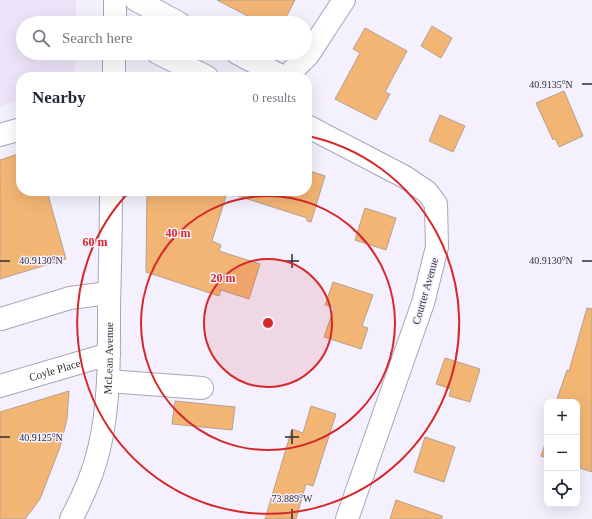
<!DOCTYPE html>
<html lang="en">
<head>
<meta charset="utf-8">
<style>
  body { margin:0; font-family:Georgia,serif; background:#f2f2f3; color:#1f2937 }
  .controls { position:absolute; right:12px; bottom:12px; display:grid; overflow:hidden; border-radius:8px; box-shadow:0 4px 16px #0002 }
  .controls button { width:36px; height:36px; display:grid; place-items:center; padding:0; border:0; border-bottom:1px solid #e0e1e3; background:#fff; color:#1f2937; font:20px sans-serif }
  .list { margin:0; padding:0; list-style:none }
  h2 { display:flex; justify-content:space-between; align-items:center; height:52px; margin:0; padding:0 16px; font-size:17px }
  h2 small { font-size:13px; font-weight:400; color:#747a83 }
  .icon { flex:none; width:22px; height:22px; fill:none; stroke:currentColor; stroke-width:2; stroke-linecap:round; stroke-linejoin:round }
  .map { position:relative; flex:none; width:592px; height:519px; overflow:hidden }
  .search { position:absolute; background:#fff; box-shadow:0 4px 16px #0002; left:16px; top:16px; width:296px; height:44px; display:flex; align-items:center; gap:10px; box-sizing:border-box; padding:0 14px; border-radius:22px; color:#747a83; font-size:15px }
  .panel { position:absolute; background:#fff; box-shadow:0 4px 16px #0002; left:16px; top:72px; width:296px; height:124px; border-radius:16px }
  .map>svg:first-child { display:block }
</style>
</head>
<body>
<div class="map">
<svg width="592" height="519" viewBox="0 0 592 519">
  <rect width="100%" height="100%" fill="#f4f0fe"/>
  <!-- education -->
  <path fill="#ede4f9" d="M 0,0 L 76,0 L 76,23 L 23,23 L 23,53 L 75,53 L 75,77 L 21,77 L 21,100 L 0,106 Z"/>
  <!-- building -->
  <g fill="#f3b574" stroke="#b3a190">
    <path d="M 217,0 L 295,0 L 283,23 L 261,23 Z"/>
    <path d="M 432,26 L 452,38 L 441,58 L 421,46 Z"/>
    <path d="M 365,28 L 407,51 L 385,92 L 390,94 L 376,120 L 335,99 L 360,53 L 353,49 Z"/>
    <path d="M 564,91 L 583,136 L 559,147 L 555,138 L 553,140 L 536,103 Z"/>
    <path d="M 440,115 L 465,126 L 453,152 L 429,141 Z"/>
    <path d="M 21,153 L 21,191 L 47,191 L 66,259 L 0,279 L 0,160 Z"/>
    <path d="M 307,170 L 325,176 L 311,222 L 307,221 L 307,218 L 235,195 L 236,191 L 307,191 Z"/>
    <path d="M 147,191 L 209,191 L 226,196 L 212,241 L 221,245 L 219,251 L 260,264 L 249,299 L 221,290 L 219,296 L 146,272 Z"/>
    <path d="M 365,208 L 396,218 L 386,250 L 355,240 Z"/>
    <path d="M 333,282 L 373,295 L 362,326 L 368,328 L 361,349 L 324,337 L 334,308 L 325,305 Z"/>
    <path d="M 587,308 L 592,309 L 592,472 L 577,467 L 577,402 L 556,402 L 567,370 L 569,371 Z"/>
    <path d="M 445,358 L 480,369 L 470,402 L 449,396 L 451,389 L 436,384 Z"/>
    <path d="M 69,391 L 67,419 L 60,447 L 40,499 L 25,519 L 0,519 L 0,412 Z"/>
    <path d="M 175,401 L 235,407 L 232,430 L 172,424 Z"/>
    <path d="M 311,406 L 336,414 L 313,486 L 306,484 L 296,519 L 265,519 L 292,429 L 303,433 Z"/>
    <path d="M 425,437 L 455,447 L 444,482 L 414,472 Z"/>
    <path d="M 547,438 L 547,458 L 541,456 Z"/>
    <path d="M 396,500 L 442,516 L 442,519 L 390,519 Z"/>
  </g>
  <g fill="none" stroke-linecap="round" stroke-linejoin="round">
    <defs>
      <g id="minor">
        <path d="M 136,0 L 179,23"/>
        <path d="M 115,23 L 115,0"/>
        <path d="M 158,53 L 207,77"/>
        <path d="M 237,53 L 283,77"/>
        <path d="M 114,77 L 114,53"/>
        <path d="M 290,77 L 293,70 L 308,55 L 314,46 L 325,29 L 344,0"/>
        <path d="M 307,126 L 405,177 L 427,192 L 436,204 L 437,247 L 423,303 L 347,519"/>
        <path d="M 0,135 L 21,129"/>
        <path d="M 1,319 L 70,298 L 109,293"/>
        <path d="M 108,381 L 202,388"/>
        <path id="s1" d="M 0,386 L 109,354"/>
        <path id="s2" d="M 71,519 C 83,497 93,474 99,449 C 110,404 109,353 109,307 C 110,268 111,230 111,191"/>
      </g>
    </defs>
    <!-- minor casing -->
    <use href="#minor" stroke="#aba4ba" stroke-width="24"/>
    <!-- minor -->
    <use href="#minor" stroke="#fff" stroke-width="22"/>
  </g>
  <!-- ticks -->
  <path fill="none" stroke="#2f2c35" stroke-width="1.5" d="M 582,84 L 592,84M 292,254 L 292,268M 0,261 L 10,261M 285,261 L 299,261M 582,261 L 592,261M 292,430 L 292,444M 0,437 L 10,437M 285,437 L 299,437M 292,509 L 292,519"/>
  <!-- distance rings -->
  <circle cx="268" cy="323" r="64" fill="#d62828" fill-opacity=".12"/>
  <g fill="none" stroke="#d62828" stroke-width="2">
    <circle cx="268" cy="323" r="64"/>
    <circle cx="268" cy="323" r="127"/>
    <path d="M308 136A191 191 0 1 1 129 192"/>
  </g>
  <g text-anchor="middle" stroke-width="3" stroke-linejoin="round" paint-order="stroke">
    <!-- street labels -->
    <g font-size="11" fill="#2f2c35" stroke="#f4f0fe">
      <text transform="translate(425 291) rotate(-74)" y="4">Courter Avenue</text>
      <text dy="4" stroke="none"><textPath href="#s2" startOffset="167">McLean Avenue</textPath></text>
      <text dy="4" stroke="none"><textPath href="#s1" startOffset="57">Coyle Place</textPath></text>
    </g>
  </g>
  <g font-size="10" text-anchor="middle" fill="#2f2c35" stroke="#f4f0fe" stroke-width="3" stroke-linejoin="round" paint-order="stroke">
    <text x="551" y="88">40.9135°N</text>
    <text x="41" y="264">40.9130°N</text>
    <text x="551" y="264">40.9130°N</text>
    <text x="41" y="441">40.9125°N</text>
    <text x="292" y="502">73.889°W</text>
  </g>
  <circle cx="268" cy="323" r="6" fill="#d62828" stroke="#f4f0fe" stroke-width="2"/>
  <g font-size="12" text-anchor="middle" font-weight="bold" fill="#d62828" stroke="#f4f0fe" stroke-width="3" stroke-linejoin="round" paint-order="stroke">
    <text x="178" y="237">40 m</text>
    <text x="95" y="246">60 m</text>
    <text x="223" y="282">20 m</text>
  </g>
</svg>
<div class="controls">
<button>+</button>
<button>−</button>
<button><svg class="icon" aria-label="locate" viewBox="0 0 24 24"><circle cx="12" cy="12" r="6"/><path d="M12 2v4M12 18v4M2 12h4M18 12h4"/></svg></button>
</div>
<div class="search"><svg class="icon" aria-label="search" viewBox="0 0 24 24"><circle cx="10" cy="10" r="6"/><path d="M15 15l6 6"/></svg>Search here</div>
<section class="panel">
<h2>Nearby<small>0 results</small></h2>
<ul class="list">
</ul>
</section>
</div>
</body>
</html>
